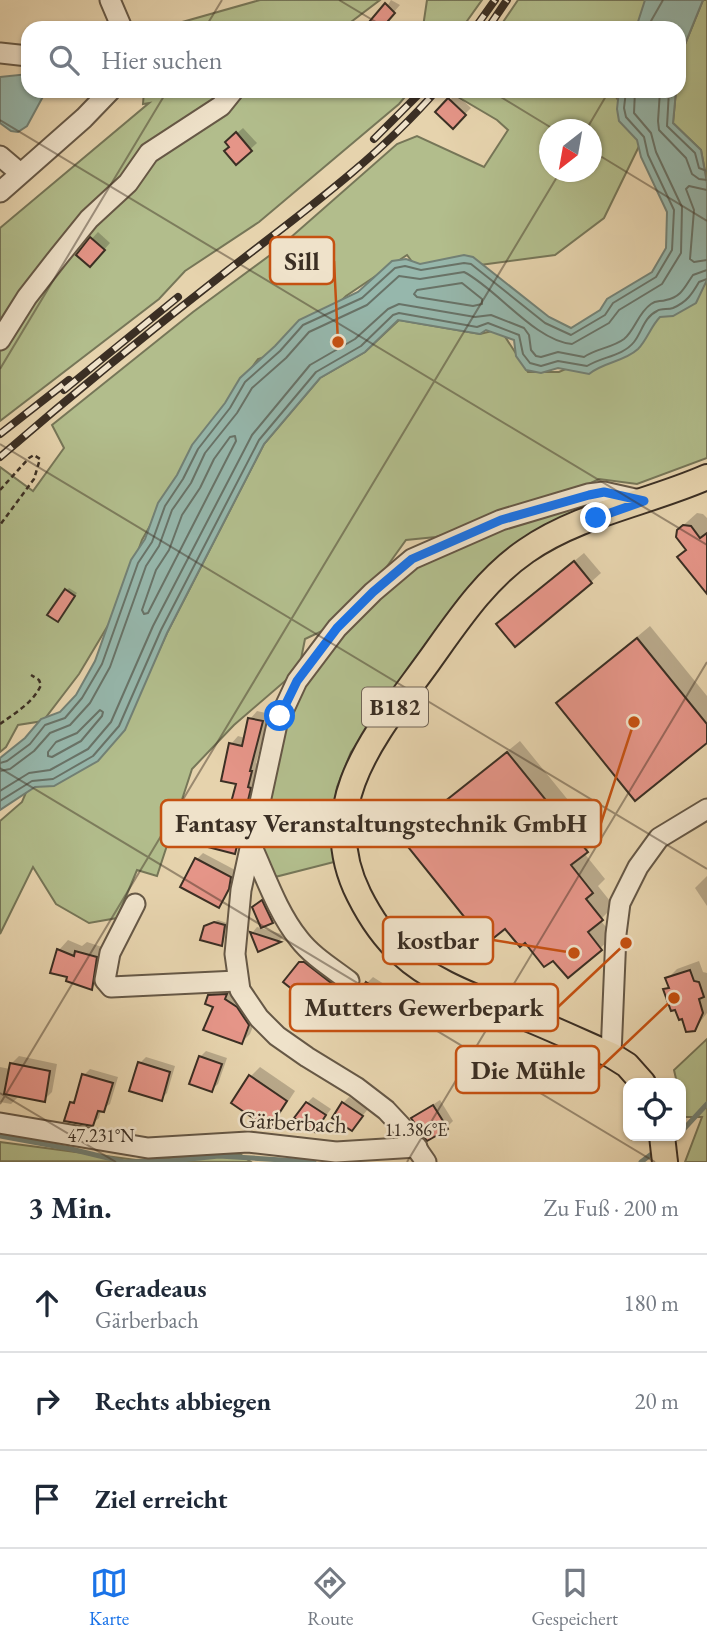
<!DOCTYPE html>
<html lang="de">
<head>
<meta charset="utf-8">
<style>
  body { margin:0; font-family:"EB Garamond",serif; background:#f2f2f3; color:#1f2937 }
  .controls { position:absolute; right:21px; bottom:21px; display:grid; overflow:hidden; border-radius:14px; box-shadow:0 2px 5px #0004 }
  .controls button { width:63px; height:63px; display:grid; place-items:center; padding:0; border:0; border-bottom:2px solid #e0e1e3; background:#fff; color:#1f2937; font:35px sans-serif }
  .compass { position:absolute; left:539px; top:119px; width:63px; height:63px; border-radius:50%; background:#fff; box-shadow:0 2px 5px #0004; rotate:211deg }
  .stop { position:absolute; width:21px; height:21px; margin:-16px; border:5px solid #1a73e8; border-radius:50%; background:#fff }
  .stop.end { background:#1a73e8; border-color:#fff; box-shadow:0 2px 7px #0008 }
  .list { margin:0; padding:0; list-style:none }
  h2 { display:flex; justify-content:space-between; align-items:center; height:91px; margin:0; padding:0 28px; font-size:30px }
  h2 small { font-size:23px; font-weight:400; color:#747a83 }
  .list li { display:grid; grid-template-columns:46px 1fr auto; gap:21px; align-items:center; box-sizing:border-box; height:98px; padding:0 28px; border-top:2px solid #e0e1e3 }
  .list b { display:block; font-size:26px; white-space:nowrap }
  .list p { margin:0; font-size:23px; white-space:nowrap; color:#747a83 }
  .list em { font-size:23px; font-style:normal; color:#747a83 }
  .icon { flex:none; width:38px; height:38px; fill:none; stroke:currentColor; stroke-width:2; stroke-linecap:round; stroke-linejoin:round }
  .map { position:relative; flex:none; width:707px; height:1162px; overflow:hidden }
  .search { position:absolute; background:#fff; box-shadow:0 2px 5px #0004; left:21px; right:21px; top:21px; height:77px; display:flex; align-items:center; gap:18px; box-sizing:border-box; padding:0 24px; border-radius:21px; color:#747a83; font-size:26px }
  .sheet { height:385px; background:#fff }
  nav { display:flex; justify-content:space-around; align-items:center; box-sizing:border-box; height:98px; border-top:2px solid #e0e1e3; background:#fff; font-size:19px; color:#747a83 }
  nav a { display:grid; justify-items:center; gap:4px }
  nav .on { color:#1a73e8 }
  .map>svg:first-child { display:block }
</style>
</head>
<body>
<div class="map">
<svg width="707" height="1162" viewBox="0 0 707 1162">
  <rect width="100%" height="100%" fill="#e6d3ad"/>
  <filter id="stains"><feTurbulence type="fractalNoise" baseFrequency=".00286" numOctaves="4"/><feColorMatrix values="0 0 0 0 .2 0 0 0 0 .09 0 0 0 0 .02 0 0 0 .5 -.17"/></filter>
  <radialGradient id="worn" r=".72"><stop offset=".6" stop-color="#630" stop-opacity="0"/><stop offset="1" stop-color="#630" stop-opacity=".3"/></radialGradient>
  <!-- green -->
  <g fill="#b2bd8c" stroke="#767658" stroke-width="2" fill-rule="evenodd">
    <path d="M 260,0 L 380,0 L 343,28 L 161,28 Z"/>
    <path d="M 427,0 L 482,0 L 462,28 L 372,28 L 375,26 L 423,27 Z"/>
    <path d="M 518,0 L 649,0 L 639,28 L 499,28 Z"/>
    <path d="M 703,0 L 707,0 L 707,182 L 701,150 L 673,123 L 676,91 L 679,91 L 679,59 Z"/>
    <path d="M 144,91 L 410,91 L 399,104 L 259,222 L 185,271 L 159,299 L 0,421 L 0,228 L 149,103 L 143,104 Z"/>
    <path d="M 448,91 L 618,91 L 616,97 L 644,136 L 604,218 L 555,255 L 480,265 L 416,267 L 407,255 L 346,296 L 293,348 L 258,359 L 194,448 L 142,540 L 116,612 L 79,674 L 43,721 L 18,725 L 6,747 L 0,752 L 0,467 L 33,491 L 64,448 L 52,425 L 193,312 L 273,253 L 397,144 L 417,136 L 484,167 L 508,130 L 497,120 ZM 550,130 L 592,130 L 592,172 L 550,172 Z"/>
    <path d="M 707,271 L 707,458 L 637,484 L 599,479 L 574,491 L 436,537 L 406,540 L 383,572 L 337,624 L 305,639 L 299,669 L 234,725 L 192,769 L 157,876 L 137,870 L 117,918 L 89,923 L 56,904 L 33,867 L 0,934 L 0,821 L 22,802 L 36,769 L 136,701 L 167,633 L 264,444 L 320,378 L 365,352 L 399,320 L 480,334 L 500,329 L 528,372 L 559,372 L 629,341 Z"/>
    <path d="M 601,499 L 607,504 L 575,514 L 396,690 L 351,752 L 337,787 L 331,829 L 334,862 L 275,877 L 256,845 L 280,729 L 322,651 L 401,572 L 476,534 Z"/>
    <path d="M 707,1039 L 707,1162 L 685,1162 L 702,1117 L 684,1117 L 681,1100 L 681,1083 L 677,1083 L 674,1070 Z"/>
    <path d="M 0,1142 L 136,1160 L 240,1154 L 251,1162 L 0,1161 Z"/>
  </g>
  <!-- water -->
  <g fill="#96b7ac" stroke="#728176" stroke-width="2">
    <path d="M 645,0 L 703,0 L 679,59 L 679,28 L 636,28 Z"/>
    <path d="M 28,74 L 28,91 L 46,91 L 27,126 L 18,132 L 11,131 L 0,123 L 0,77 Z"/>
    <path d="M 619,91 L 676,91 L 673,123 L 701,150 L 707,183 L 707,280 L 696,303 L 673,316 L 660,317 C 651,326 647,340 638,349 C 624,362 603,362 589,374 L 558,368 L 541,373 L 526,370 L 516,356 L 514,340 L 486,330 L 480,334 L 398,320 L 365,352 L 320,378 L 264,444 L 167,633 L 125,730 L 98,761 L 54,786 L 35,787 L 0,810 L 0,758 L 25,738 L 41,719 L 60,712 L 76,695 L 95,661 L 131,560 L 145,539 L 158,503 L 177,475 L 192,445 L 225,403 L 240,378 L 275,346 L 299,320 L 358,292 L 392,261 L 406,259 L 420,264 L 464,255 L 473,257 L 549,317 L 571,328 L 600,310 L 607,299 L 652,272 L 666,248 L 667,212 L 641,157 L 637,140 L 619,121 L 617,109 Z"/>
  </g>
  <!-- shadow -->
  <g fill="#0003">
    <path d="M 391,0 L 400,5 L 380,28 L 374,28 Z"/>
    <path d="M 456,94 L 471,108 L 453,126 L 438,112 Z"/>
    <path d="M 243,128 L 257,143 L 236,162 L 231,147 L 234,136 Z"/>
    <path d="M 98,232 L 110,243 L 96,259 L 78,254 Z"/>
    <path d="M 697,513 L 703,514 L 707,518 L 707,592 L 678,530 Z"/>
    <path d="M 584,553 L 601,573 L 591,582 L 498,624 Z"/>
    <path d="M 69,588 L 77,593 L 60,618 L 66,591 Z"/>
    <path d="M 650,626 L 707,696 L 707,741 L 558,703 Z"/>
    <path d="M 257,711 L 270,714 L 256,763 L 258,764 L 255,780 L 257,780 L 242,845 L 234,852 L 216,806 L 224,799 L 233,801 L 238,783 L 231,744 L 238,736 L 245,738 L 250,719 Z"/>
    <path d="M 520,741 L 599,838 L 584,853 L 605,879 L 598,886 L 614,906 L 600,920 L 614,936 L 568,976 L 553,958 L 506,926 L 402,838 Z"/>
    <path d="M 203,853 L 237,871 L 234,881 L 225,899 L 218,905 L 182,886 L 197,859 Z"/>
    <path d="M 707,876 L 707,906 L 695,888 Z"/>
    <path d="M 268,895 L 278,915 L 272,921 L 262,925 L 254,905 Z"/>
    <path d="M 218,920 L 227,923 L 224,942 L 222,944 L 209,924 Z"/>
    <path d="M 257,927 L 285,935 L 280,940 L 259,950 L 252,933 Z"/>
    <path d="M 68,940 L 82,946 L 87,942 L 105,948 L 101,978 L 92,988 L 59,950 Z"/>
    <path d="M 307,957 L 340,980 L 323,1001 L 300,964 Z"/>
    <path d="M 699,961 L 703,972 L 707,973 L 707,1013 L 694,1030 L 665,990 L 670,985 L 667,979 L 677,969 Z"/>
    <path d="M 373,977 L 395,991 L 373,1022 L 367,983 Z"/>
    <path d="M 233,986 L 257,1016 L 250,1034 L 242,1042 L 210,996 L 219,987 Z"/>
    <path d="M 206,1051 L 227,1058 L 218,1084 L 211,1090 L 200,1057 Z"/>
    <path d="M 19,1056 L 57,1064 L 52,1092 L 44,1100 L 20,1095 L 11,1104 L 0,1102 L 0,1067 L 10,1069 L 11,1064 Z"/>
    <path d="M 146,1057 L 175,1066 L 167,1093 L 161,1099 L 140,1063 Z"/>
    <path d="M 260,1067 L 295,1091 L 278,1117 L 268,1126 L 251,1076 Z"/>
    <path d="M 90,1069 L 118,1077 L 110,1104 L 101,1110 L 99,1118 L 92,1124 L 71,1103 L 78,1096 L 84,1075 Z"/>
    <path d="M 313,1097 L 331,1109 L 315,1130 L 307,1103 Z"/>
    <path d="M 349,1097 L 368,1109 L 352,1129 L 343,1103 Z"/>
    <path d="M 440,1100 L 453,1121 L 447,1127 L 413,1118 Z"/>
  </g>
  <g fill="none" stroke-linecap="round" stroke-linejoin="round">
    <!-- shore -->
    <g stroke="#687368" stroke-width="2">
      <path d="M 660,91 L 658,121 L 659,130 L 686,158 L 692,174 L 699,179 L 707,180"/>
      <path d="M 669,91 L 667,126 L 695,153 L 699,168 L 707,171"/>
      <path d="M 707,190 L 689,186 L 686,189 L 694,210 L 690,259 L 694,262 L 707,260"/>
      <path d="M 462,283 L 482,299 L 482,304 L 473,306 L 417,297 L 414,294 L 417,290 Z"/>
      <path d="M 235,436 L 236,441 L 148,613 L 144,614 L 142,610 L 156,570 L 169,550 L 182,515 L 200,488 L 214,459 L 230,437 Z"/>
      <path d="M 100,710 L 103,712 L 102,716 L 81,741 L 52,757 L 48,756 L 48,752 L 56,742 L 77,733 Z"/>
      <path d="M 0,763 L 7,761 L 30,744 L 45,725 L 65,718 L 82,698 L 102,664 L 138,563 L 152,542 L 165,506 L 183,479 L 198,449 L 230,408 L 245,382 L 280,351 L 303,325 L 362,298 L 395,268 L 405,266 L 421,270 L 464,263 L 471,264 L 545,323 L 571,335 L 605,315 L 613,303 L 656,277 L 672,250 L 674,210 L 648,155 L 644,137 L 626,117 L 624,108 L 626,91"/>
      <path d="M 0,771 L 10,769 L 34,751 L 50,733 L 70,725 L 90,703 L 110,667 L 146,566 L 159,546 L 172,510 L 191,483 L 205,453 L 237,413 L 252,388 L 286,358 L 309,332 L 367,305 L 399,276 L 420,279 L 464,272 C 496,288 535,341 572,344 L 609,323 L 619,310 L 662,284 L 681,253 L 682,207 L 656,152 L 651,133 L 634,113 L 635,91"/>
      <path d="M 0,791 L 29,773 L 50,770 L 88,749 L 111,722 L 153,626 L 252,435 L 310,365 L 355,339 L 388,309 L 399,304 L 475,317 L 491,315 L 524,328 L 529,335 L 531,350 L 536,356 L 541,357 L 558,352 L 584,357 C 597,348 612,348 624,339 C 635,330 638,313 651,304 C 656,300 660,302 666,300 C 682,297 685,286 693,275 L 707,270"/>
      <path d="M 0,801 L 32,781 L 53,779 L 93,756 L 119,726 L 161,630 L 259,440 L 316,372 L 361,346 L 393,315 L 399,313 L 477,327 L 488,323 L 519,335 L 523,354 L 530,363 L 541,366 L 558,361 L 587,366 C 601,357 623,356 634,342 C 642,332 644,317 657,311 C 661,308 668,310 673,308 C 687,302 692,294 699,282 L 707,279"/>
    </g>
    <!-- stream -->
    <g stroke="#728176" stroke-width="5">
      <path d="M 681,1132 L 707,1104"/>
      <path d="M 0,1136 L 71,1149 L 124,1162 L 170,1161 L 219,1156 L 314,1162"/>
      <path d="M 641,1162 L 657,1150"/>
    </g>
  </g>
  <!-- building -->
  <g fill="#e59588" stroke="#3b2f24" stroke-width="2">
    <path d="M 385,3 L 395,13 L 382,28 L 364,28 Z"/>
    <path d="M 448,98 L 466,115 L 453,129 L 435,112 Z"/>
    <path d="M 236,132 L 252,151 L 236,165 L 224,151 L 229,147 L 225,142 Z"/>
    <path d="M 90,237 L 105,250 L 90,267 L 76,255 Z"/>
    <path d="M 683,525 L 691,526 L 700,538 L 707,533 L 707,594 L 677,557 L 686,550 L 676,537 L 677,530 Z"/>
    <path d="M 574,561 L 592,583 L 515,647 L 496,624 Z"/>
    <path d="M 65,589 L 75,596 L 58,622 L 47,615 Z"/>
    <path d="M 637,638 L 707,724 L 707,743 L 635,801 L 556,703 Z"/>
    <path d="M 248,718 L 263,721 L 250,771 L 252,771 L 248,787 L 251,788 L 235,854 L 204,846 L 215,806 L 229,810 L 236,784 L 221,781 L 229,743 L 242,746 Z"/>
    <path d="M 507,752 L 588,852 L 571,865 L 593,893 L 586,899 L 603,920 L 588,932 L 602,950 L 568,978 L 553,961 L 544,967 L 525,943 L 520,947 L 505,929 L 486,944 L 400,837 Z"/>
    <path d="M 195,858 L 231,877 L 229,889 L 219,908 L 180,887 Z"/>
    <path d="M 262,900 L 273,923 L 261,928 L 252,907 Z"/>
    <path d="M 214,922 L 225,925 L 222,946 L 200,940 L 204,926 Z"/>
    <path d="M 250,932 L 281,942 L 258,952 Z"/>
    <path d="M 57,949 L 74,956 L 75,951 L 97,957 L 92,990 L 66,981 L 67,977 L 50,973 Z"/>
    <path d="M 299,962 L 304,962 L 335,986 L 317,1009 L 283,982 Z"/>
    <path d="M 690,970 L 694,981 L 699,982 L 704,997 L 699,999 L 703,1013 L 695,1031 L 686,1032 L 682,1019 L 679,1020 L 675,1010 L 671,1011 L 663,989 L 669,988 L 665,978 Z"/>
    <path d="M 366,982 L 390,997 L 373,1025 L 349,1009 Z"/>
    <path d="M 227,994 L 225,999 L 237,1007 L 249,1025 L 242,1044 L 203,1030 L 213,1007 L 205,1004 L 208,995 Z"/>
    <path d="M 199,1056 L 222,1064 L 212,1092 L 189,1084 Z"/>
    <path d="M 138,1062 L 170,1072 L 162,1101 L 129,1091 Z"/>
    <path d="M 10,1063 L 50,1071 L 45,1102 L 4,1094 Z"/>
    <path d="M 82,1074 L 113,1083 L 104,1112 L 98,1111 L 93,1126 L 64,1121 L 70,1102 L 74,1103 Z"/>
    <path d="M 249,1075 L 287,1101 L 269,1129 L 231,1103 Z"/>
    <path d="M 306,1102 L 326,1115 L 315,1132 L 294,1118 Z"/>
    <path d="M 342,1102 L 363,1116 L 352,1131 L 332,1118 Z"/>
    <path d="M 433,1105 L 448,1129 L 427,1141 L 411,1118 Z"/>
  </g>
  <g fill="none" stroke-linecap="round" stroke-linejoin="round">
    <defs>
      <g id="minor">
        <path d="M 110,0 L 122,28"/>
        <path d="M 0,53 L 28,56"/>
        <path d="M 0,156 L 20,173"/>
        <path d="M 0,192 L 84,118 L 110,91"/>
        <path d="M 0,340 L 27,297 L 59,256 L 89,219 L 128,183 L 149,153 L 221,106 L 233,91"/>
        <path d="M 252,847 C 266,878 278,913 299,939 C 312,956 332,968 349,981"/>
        <path d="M 135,904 L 110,953 L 105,980 L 111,987 L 237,981"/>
        <path d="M 611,1055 L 616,934 L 620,903 L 638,867 L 659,838 L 707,809"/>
        <path d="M 0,1123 L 148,1148 L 248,1142 L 336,1152 L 417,1147"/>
        <path d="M 426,1162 L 401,1126 L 386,1110 L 356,1087 L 307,1057 L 277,1036 L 259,1018 L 240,990 L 235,954 L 241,890 L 277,724 L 297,681 L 337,628 L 373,592 L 412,559 L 501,520 L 588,494 L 604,492 L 644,501"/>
      </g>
      <g id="major">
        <path d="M 643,1083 L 627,1065 L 611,1055 C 579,1041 547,1026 514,1013 C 476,997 432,982 402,954 C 383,937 370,917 359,895 C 313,803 378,732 429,661 C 457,622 485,579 526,551 C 579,514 648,503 707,477"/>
        <path d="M 662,1136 L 665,1162"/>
      </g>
    </defs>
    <!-- minor casing -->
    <use href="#minor" stroke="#665846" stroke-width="23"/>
    <!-- major casing -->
    <use href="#major" stroke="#3b2f24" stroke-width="28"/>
    <!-- path -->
    <g stroke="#3b2f24" stroke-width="2.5" stroke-dasharray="5 3.5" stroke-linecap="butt">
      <path d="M 0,490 L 29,458 L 34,455 L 40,459 L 34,479 L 0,525"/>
      <path d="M 0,724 C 15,713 33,703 41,685 L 39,680 L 31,675"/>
    </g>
    <!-- minor -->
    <use href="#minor" stroke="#efe2ca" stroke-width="19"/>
    <!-- major -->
    <use href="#major" stroke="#e6d3ad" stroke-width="24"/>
    <defs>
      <g id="rail">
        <path d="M 475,28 L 495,0"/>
        <path d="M 488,28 L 507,0"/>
        <path d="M 374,139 L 422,91"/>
        <path d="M 64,390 L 178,297"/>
        <path d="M 0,434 L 69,380"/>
        <path d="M 0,457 C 74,393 150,331 227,271 C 299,215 376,160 436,91"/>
      </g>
    </defs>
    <!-- rail casing -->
    <use href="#rail" stroke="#3b2f24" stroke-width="8"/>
    <!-- rail -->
    <use href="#rail" stroke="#efe2ca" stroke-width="5" stroke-dasharray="16" stroke-linecap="butt"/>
  </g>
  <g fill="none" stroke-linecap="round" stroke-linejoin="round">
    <!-- route -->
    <path stroke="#1a73e8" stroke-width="9" d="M 280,716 L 297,681 L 337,628 L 373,592 L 412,559 L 501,520 L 589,495 L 604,492 L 644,501 L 596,518"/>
  </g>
  <!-- ticks -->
  <path fill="none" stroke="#3b2f24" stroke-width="2" stroke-opacity="0.45" d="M 339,0 L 386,28M 205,28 L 222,0M 647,28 L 663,0M 491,91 L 555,130M 0,120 L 707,545M 586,130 L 609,91M 592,151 L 707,221M 0,369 L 167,91M 0,444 L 707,869M 0,768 L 655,1162M 0,1093 L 116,1162M 0,1104 L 560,172M 407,1162 L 707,662"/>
  <g text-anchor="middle" stroke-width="5" stroke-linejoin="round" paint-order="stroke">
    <!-- shield labels -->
    <rect fill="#efe2ca" stroke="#716556" stroke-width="2" x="362" y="687.5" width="66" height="39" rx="5"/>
    <g font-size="23" font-weight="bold" fill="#3b2f24">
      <text x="395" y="715">B182</text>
    </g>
    <!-- street labels -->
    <g font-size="24" fill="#3b2f24" stroke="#efe2ca">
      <text transform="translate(293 1122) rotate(3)" y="8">Gärberbach</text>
    </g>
  </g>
  <g font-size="18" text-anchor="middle" fill="#3b2f24" stroke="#efe2ca" stroke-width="5" stroke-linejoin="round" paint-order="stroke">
    <text x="416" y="1136">11.386°E</text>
    <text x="101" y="1142">47.231°N</text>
  </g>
  <!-- callouts -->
  <path fill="none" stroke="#c55111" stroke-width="2.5" d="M338 342L334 261M634 722L601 823M574 953L493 940M626 943L558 1007M674 998L599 1069"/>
  <g fill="#c55111" stroke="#efe2ca" stroke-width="2.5">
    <circle cx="338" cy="342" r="7"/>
    <circle cx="634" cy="722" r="7"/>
    <circle cx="574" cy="953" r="7"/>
    <circle cx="626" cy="943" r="7"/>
    <circle cx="674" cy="998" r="7"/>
  </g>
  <g fill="#efe2ca" stroke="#c55111" stroke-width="2.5">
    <rect x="270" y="237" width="64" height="47" rx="7"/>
    <rect x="161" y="800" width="440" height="47" rx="7"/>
    <rect x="383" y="917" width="110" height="47" rx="7"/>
    <rect x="290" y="984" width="268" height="47" rx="7"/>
    <rect x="456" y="1046" width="143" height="47" rx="7"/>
  </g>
  <g font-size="26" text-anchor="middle" font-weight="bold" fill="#3b2f24">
    <text x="302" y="270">Sill</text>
    <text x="381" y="832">Fantasy Veranstaltungstechnik GmbH</text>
    <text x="438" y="949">kostbar</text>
    <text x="424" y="1016">Mutters Gewerbepark</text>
    <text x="528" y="1079">Die Mühle</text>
  </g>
  <rect width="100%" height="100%" filter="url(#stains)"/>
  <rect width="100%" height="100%" fill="url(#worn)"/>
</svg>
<div class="controls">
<button><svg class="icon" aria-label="locate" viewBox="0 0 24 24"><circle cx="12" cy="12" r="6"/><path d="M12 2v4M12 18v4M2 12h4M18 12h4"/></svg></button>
</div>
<svg class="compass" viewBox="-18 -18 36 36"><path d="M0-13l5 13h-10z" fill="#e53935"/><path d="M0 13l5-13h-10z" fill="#747a83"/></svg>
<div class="stop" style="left:280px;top:716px"></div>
<div class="stop end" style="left:596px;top:518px"></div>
<div class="search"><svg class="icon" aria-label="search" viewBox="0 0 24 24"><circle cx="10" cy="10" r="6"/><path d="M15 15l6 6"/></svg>Hier suchen</div>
</div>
<section class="sheet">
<h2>3 Min.<small>Zu Fuß · 200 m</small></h2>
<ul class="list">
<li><svg class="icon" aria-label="ahead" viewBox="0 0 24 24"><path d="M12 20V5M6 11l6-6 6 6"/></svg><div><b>Geradeaus</b><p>Gärberbach</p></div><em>180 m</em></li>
<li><svg class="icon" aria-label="right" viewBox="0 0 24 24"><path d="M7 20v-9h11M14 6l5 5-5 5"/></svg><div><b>Rechts abbiegen</b></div><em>20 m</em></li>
<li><svg class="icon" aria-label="arrive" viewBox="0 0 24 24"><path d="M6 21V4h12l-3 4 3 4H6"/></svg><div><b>Ziel erreicht</b></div></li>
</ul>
</section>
<nav>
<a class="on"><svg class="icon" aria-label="map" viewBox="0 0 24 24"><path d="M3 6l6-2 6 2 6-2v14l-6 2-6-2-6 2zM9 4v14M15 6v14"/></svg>Karte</a>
<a><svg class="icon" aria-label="directions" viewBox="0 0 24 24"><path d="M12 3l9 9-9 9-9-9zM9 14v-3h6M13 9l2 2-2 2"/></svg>Route</a>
<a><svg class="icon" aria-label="saved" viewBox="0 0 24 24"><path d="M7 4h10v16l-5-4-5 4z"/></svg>Gespeichert</a>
</nav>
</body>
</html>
